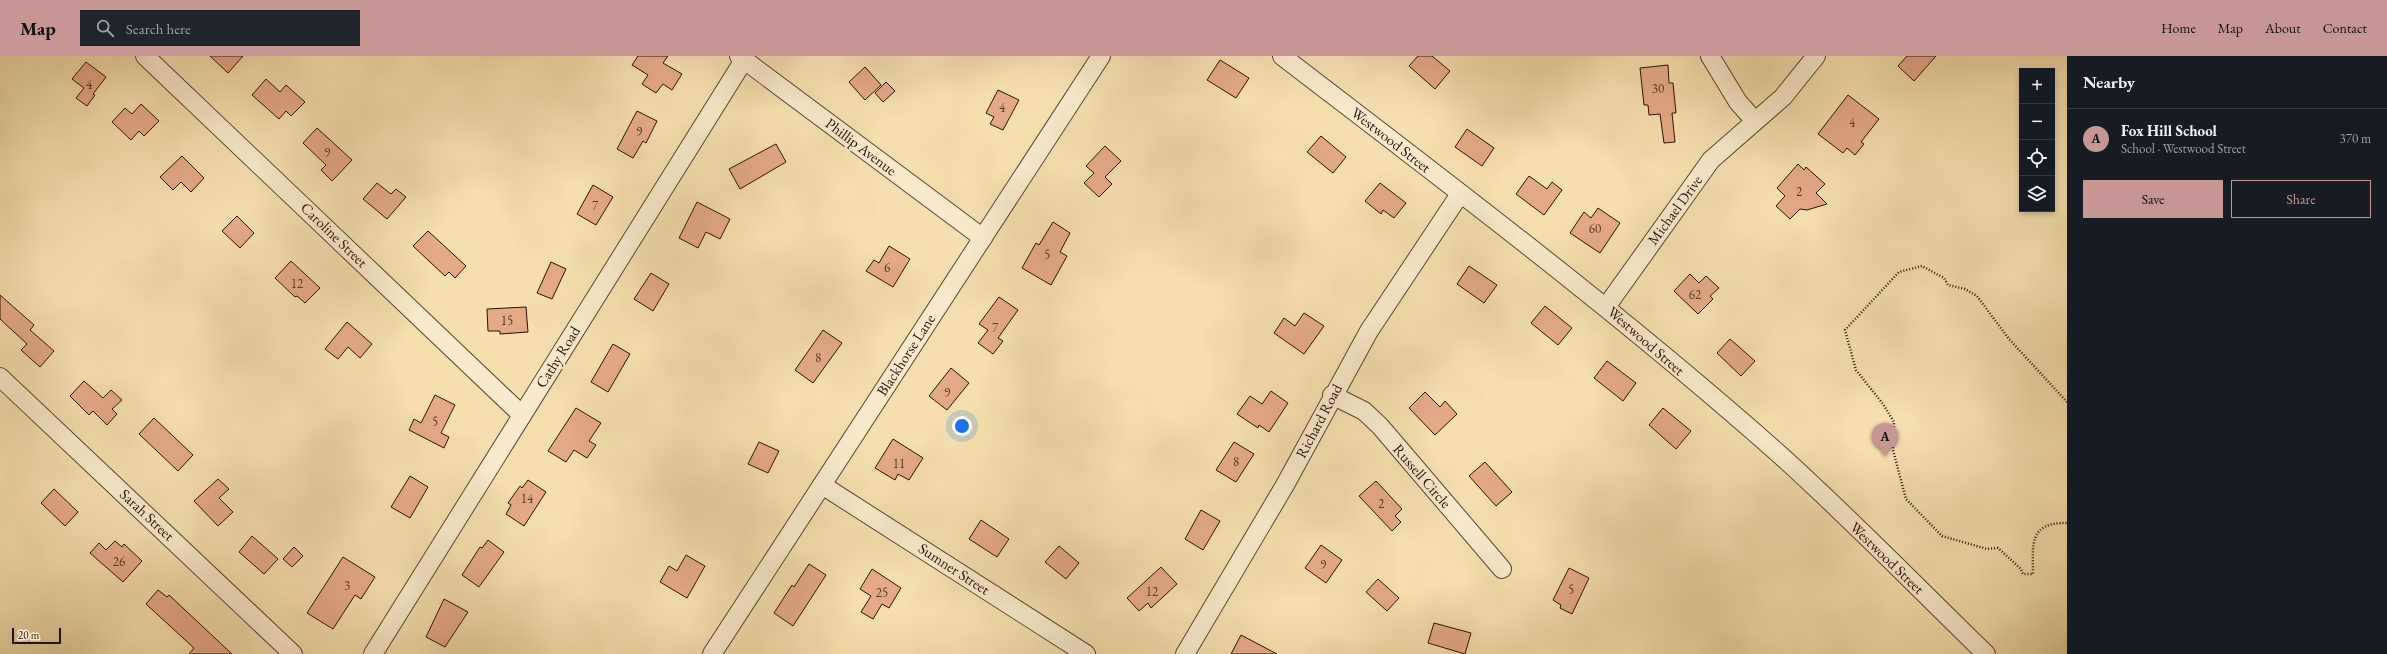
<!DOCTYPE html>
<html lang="en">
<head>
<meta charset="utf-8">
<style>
  body { margin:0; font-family:"EB Garamond",serif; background:#20242c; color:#f1f3f6 }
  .controls { position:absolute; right:12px; top:12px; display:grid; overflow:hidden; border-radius:0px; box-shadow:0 2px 6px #0003 }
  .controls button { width:36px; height:36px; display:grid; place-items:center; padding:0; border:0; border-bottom:1px solid #363941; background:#171b24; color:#f1f3f6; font:20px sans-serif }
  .scale { position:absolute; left:12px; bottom:10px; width:49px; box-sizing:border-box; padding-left:4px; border:2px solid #281107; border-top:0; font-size:11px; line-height:14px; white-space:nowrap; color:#281107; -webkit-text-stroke:3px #f8eacb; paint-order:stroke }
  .you { position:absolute; left:962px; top:370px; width:14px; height:14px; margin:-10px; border:3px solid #fff; border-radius:50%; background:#1a73e8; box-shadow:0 0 0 6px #1a73e833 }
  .badge { display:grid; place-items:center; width:26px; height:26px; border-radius:50%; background:#c59692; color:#111; font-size:13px; font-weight:700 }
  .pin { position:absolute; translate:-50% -33px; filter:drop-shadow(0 1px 2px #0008) }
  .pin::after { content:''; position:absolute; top:21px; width:14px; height:12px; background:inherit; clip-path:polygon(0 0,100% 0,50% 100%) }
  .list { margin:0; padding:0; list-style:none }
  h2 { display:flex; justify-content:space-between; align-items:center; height:52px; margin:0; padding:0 16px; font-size:17px }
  h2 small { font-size:13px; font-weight:400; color:#9ea1a6 }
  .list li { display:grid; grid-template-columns:26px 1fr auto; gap:12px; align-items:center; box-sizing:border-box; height:60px; padding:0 16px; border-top:1px solid #363941 }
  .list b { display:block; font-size:15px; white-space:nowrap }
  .list p { margin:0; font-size:13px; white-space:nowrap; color:#9ea1a6 }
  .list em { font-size:13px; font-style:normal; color:#9ea1a6 }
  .actions { display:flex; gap:8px; padding:12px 16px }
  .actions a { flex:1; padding:9px 0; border:1px solid #c59692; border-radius:0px; text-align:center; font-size:14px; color:#c59692 }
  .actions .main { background:#c59692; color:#111 }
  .icon { flex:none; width:22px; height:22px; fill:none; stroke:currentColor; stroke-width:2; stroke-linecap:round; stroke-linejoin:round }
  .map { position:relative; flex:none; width:2067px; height:598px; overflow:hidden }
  header { display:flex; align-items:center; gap:24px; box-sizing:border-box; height:56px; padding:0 20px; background:#c59692; color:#111 }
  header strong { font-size:19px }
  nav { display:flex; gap:22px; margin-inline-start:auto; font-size:14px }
  .search { width:280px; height:36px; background:#20242c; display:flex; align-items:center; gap:10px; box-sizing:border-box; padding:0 14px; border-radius:0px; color:#9ea1a6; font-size:15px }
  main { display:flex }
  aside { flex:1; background:#171b24 }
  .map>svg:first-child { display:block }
</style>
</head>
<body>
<header>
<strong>Map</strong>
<div class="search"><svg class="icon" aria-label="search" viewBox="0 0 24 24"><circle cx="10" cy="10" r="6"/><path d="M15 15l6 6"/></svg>Search here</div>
<nav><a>Home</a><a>Map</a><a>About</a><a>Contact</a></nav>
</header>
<main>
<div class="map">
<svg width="2067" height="598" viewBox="0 0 2067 598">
  <rect width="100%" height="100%" fill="#f5dfaf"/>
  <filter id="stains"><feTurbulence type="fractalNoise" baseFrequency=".005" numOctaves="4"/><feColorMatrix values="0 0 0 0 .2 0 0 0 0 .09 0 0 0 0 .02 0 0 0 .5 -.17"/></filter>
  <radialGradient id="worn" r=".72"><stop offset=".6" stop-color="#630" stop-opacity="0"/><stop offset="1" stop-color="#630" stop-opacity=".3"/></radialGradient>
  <!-- building -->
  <g fill="#e4aa88" stroke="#281107">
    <path d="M 210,0 L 243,0 L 228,17 Z"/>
    <path d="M 638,0 L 668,0 L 663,7 L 682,18 L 672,34 L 663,28 L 656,37 L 642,28 L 648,19 L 632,9 Z"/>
    <path d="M 1418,0 L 1432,0 L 1450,15 L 1435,33 L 1409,10 Z"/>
    <path d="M 1907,0 L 1936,0 L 1914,25 L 1898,10 Z"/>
    <path d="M 1220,4 L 1249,22 L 1236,42 L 1207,24 Z"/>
    <path d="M 86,6 L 106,21 L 93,38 L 95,39 L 87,50 L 76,42 L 84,32 L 72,23 Z"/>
    <path d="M 1668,9 L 1669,27 L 1673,27 L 1676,57 L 1672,57 L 1675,86 L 1664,87 L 1660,58 L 1649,59 L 1648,49 L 1644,49 L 1640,12 Z"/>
    <path d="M 865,11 L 881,29 L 865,44 L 849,26 Z"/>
    <path d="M 266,23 L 280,36 L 286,29 L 305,46 L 291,60 L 286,55 L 279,63 L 252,39 Z"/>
    <path d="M 886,26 L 895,35 L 883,46 L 875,37 Z"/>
    <path d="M 998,34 L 1019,44 L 1003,74 L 990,68 L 994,61 L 986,57 Z"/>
    <path d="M 1848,39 L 1879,63 L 1861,86 L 1864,88 L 1855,99 L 1847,92 L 1843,97 L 1818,78 Z"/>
    <path d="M 141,48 L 159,65 L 144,80 L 139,75 L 131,84 L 112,66 L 125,52 L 132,58 Z"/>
    <path d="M 637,55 L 657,65 L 646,87 L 643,85 L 633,102 L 617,93 Z"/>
    <path d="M 317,72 L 352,104 L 332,125 L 321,114 L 326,109 L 303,87 Z"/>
    <path d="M 1467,73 L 1494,92 L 1482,110 L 1455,91 Z"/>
    <path d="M 1321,80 L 1346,101 L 1333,117 L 1307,96 Z"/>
    <path d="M 776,88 L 786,106 L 740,133 L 729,113 Z"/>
    <path d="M 1105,90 L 1121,105 L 1105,121 L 1112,128 L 1099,141 L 1084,127 L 1094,117 L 1086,110 Z"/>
    <path d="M 182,100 L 204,122 L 191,136 L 181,126 L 173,134 L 160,121 Z"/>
    <path d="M 1798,108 L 1804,114 L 1806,111 L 1825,128 L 1816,137 L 1827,148 L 1807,154 L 1800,153 L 1790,163 L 1776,150 L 1785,140 L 1777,132 Z"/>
    <path d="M 1529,120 L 1547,133 L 1552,126 L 1562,134 L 1544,159 L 1516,138 Z"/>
    <path d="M 377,127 L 391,138 L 396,133 L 406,141 L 387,163 L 363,143 Z"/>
    <path d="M 1380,127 L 1406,147 L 1394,162 L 1383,154 L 1381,158 L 1365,145 Z"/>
    <path d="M 593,129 L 613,141 L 596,169 L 577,158 Z"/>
    <path d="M 697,146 L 730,163 L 720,183 L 706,176 L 698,192 L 679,182 Z"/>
    <path d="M 1598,152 L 1620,167 L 1600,197 L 1570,177 L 1584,156 L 1591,162 Z"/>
    <path d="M 237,160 L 254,177 L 240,192 L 222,175 Z"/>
    <path d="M 1053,166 L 1070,177 L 1060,196 L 1067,200 L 1051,229 L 1022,212 L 1036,187 L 1039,189 Z"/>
    <path d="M 428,175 L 466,210 L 455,222 L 449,216 L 445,220 L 413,190 Z"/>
    <path d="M 889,190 L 910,203 L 893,231 L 866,215 L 874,204 L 879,207 Z"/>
    <path d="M 291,205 L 320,232 L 305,247 L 297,240 L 295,241 L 275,222 Z"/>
    <path d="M 551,206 L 566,213 L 552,243 L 537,237 Z"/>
    <path d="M 1469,210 L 1497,229 L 1484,247 L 1457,228 Z"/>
    <path d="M 651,217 L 669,228 L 653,255 L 634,243 Z"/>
    <path d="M 1690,218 L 1699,227 L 1706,220 L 1719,232 L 1710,240 L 1713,243 L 1698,258 L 1674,235 Z"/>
    <path d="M 0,239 L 34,269 L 30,274 L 54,295 L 40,311 L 21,294 L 27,288 L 0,263 Z"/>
    <path d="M 999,241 L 1018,254 L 998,282 L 1003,285 L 993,298 L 978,287 L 988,274 L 979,268 Z"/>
    <path d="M 1545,250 L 1572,272 L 1558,289 L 1531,267 Z"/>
    <path d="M 526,251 L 528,276 L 500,278 L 500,275 L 488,275 L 487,253 Z"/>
    <path d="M 1304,257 L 1324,270 L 1304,298 L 1274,277 L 1284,262 L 1295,270 Z"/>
    <path d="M 347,266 L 372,288 L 360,302 L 348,291 L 338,303 L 325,293 Z"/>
    <path d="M 823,274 L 842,287 L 813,327 L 795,314 Z"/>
    <path d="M 1730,283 L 1755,305 L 1741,320 L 1717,297 Z"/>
    <path d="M 613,288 L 630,298 L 608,336 L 591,326 Z"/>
    <path d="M 1607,305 L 1636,327 L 1623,345 L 1594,322 Z"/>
    <path d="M 951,312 L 969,327 L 947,354 L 929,340 Z"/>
    <path d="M 84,325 L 103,342 L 111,334 L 122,344 L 112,353 L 117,358 L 107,369 L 93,355 L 89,359 L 70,340 Z"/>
    <path d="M 1271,335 L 1288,347 L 1269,376 L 1259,369 L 1258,372 L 1237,358 L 1250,340 L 1262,348 Z"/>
    <path d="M 1425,336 L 1440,351 L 1445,345 L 1457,358 L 1435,379 L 1409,352 Z"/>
    <path d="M 435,339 L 455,349 L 441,377 L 449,381 L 444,392 L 409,374 L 414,363 L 421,367 Z"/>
    <path d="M 576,352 L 601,367 L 589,385 L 596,389 L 587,402 L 574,394 L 566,406 L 548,395 Z"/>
    <path d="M 1663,352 L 1691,375 L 1676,393 L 1649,369 Z"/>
    <path d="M 154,362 L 193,399 L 178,415 L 139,378 Z"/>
    <path d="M 893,383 L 923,402 L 909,424 L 898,418 L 895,424 L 875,412 Z"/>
    <path d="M 759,386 L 779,395 L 768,417 L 748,408 Z"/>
    <path d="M 1234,386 L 1254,398 L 1236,426 L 1216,414 Z"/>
    <path d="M 1485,406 L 1512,436 L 1496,450 L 1469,420 Z"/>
    <path d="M 410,420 L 428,431 L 410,462 L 391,451 Z"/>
    <path d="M 218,423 L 229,433 L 219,442 L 233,456 L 218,470 L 194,445 Z"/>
    <path d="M 528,424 L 546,436 L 524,470 L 506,458 L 511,449 L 508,447 L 520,430 L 522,432 Z"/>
    <path d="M 1376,425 L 1402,453 L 1395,460 L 1401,466 L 1392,475 L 1359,440 Z"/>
    <path d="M 54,433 L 78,456 L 65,470 L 41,447 Z"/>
    <path d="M 1201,454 L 1220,465 L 1203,494 L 1185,483 Z"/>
    <path d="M 981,464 L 1009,483 L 997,501 L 969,483 Z"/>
    <path d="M 252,480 L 278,503 L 264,518 L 239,496 Z"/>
    <path d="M 488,484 L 504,496 L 479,531 L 462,519 L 480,491 L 482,492 Z"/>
    <path d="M 115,485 L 122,491 L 124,488 L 142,505 L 123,526 L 90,497 L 99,487 L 106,494 Z"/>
    <path d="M 1321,489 L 1342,504 L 1326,527 L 1305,512 Z"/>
    <path d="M 1059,490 L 1079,507 L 1066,523 L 1045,506 Z"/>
    <path d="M 294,491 L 303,500 L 292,511 L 283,503 Z"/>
    <path d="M 686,499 L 705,510 L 687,542 L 660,526 L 669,510 L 677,515 Z"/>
    <path d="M 343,501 L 375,521 L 361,543 L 355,539 L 333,573 L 307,557 Z"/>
    <path d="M 809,508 L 826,519 L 793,570 L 774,557 L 792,529 L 794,531 Z"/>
    <path d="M 1161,511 L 1177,528 L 1151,552 L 1148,547 L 1139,555 L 1127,542 Z"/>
    <path d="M 1569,512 L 1589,522 L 1572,558 L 1560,552 L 1561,549 L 1553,544 Z"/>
    <path d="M 872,513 L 901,532 L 889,552 L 882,548 L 873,563 L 861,556 L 871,540 L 860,533 Z"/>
    <path d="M 1378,523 L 1399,542 L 1387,555 L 1366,536 Z"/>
    <path d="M 158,534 L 167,541 L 169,539 L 232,598 L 189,598 L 194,592 L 146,548 Z"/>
    <path d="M 444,543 L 468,556 L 445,591 L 426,581 Z"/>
    <path d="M 1434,567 L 1471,577 L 1465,598 L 1428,587 Z"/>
    <path d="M 1241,579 L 1277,598 L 1231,598 Z"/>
  </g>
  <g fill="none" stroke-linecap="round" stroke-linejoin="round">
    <defs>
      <g id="minor">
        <path d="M 145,0 L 522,359"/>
        <path d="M 739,0 L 983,182"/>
        <path d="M 1282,0 C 1450,129 1620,257 1779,398 C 1850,462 1917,531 1986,598"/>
        <path d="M 1710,0 L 1738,46 L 1754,64"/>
        <path d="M 1606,251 L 1711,104 L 1783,41 L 1816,0"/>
        <path d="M 0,321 L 293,598"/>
        <path d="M 1332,339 L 1364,355 L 1380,370 L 1502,513"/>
        <path d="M 822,429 L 1086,598"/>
        <path d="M 373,598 L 744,4"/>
        <path d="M 712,598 L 1101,0"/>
        <path d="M 1185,598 L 1285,429 L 1369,275 L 1460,138"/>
      </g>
    </defs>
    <!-- minor casing -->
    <use href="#minor" stroke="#5b4431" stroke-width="20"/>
    <!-- path -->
    <path stroke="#281107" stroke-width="2.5" stroke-dasharray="1 2" stroke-linecap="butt" d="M 2067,346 L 2009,283 L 1977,240 L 1965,233 L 1948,229 L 1944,222 L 1922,210 L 1899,216 L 1845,274 L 1856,314 L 1883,348 L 1894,366 L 1893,394 L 1906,443 L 1942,480 L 1987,493 L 1998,492 L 2021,513 L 2023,518 L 2033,518 C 2033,490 2028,466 2067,467"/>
    <!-- minor -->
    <use href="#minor" stroke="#f8eacb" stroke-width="18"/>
  </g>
  <g text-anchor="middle" stroke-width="4" stroke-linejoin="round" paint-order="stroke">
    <!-- number labels -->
    <g font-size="13" fill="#573727">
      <text x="89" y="33">4</text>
      <text x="1658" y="37">30</text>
      <text x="1002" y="56">4</text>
      <text x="1852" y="71">4</text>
      <text x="639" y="80">9</text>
      <text x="327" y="101">9</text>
      <text x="1799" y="140">2</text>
      <text x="595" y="154">7</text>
      <text x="1595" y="177">60</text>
      <text x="1047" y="203">5</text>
      <text x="887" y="216">6</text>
      <text x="297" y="232">12</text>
      <text x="1695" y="243">62</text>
      <text x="507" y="269">15</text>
      <text x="995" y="276">7</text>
      <text x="818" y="306">8</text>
      <text x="947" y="341">9</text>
      <text x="435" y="370">5</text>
      <text x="1236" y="410">8</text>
      <text x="899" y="412">11</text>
      <text x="527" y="447">14</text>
      <text x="1381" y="452">2</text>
      <text x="119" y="510">26</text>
      <text x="1323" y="513">9</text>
      <text x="347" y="534">3</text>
      <text x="1571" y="538">5</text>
      <text x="1152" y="540">12</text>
      <text x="882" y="541">25</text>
    </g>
    <!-- street labels -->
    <g font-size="15" fill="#281107" stroke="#f8eacb">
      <text transform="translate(1391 84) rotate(38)" y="5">Westwood Street</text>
      <text transform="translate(861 91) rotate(37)" y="5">Phillip Avenue</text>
      <text transform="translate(1675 154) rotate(-54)" y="5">Michael Drive</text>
      <text transform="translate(334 179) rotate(44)" y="5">Caroline Street</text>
      <text transform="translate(1646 285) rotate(41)" y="5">Westwood Street</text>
      <text transform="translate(906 299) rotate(-57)" y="5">Blackhorse Lane</text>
      <text transform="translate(558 301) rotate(-58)" y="5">Cathy Road</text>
      <text transform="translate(1319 365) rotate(-62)" y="5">Richard Road</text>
      <text transform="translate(1422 420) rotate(49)" y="5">Russell Circle</text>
      <text transform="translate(147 459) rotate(43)" y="5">Sarah Street</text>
      <text transform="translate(1887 502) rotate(44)" y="5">Westwood Street</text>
      <text transform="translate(954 513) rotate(33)" y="5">Sumner Street</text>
    </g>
  </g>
  <rect width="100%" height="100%" filter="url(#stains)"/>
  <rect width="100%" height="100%" fill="url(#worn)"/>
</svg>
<div class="controls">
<button>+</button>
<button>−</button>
<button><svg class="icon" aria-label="locate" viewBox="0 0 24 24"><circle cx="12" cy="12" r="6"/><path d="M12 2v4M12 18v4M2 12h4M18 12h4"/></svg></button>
<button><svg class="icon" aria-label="layers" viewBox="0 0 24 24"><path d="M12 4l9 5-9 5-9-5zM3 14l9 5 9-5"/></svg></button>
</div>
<div class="scale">20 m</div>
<div class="you"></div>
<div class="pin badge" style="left:1885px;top:400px">A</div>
</div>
<aside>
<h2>Nearby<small></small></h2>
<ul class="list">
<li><span class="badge">A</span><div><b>Fox Hill School</b><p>School · Westwood Street</p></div><em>370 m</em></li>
</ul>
<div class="actions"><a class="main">Save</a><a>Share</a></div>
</aside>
</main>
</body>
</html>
